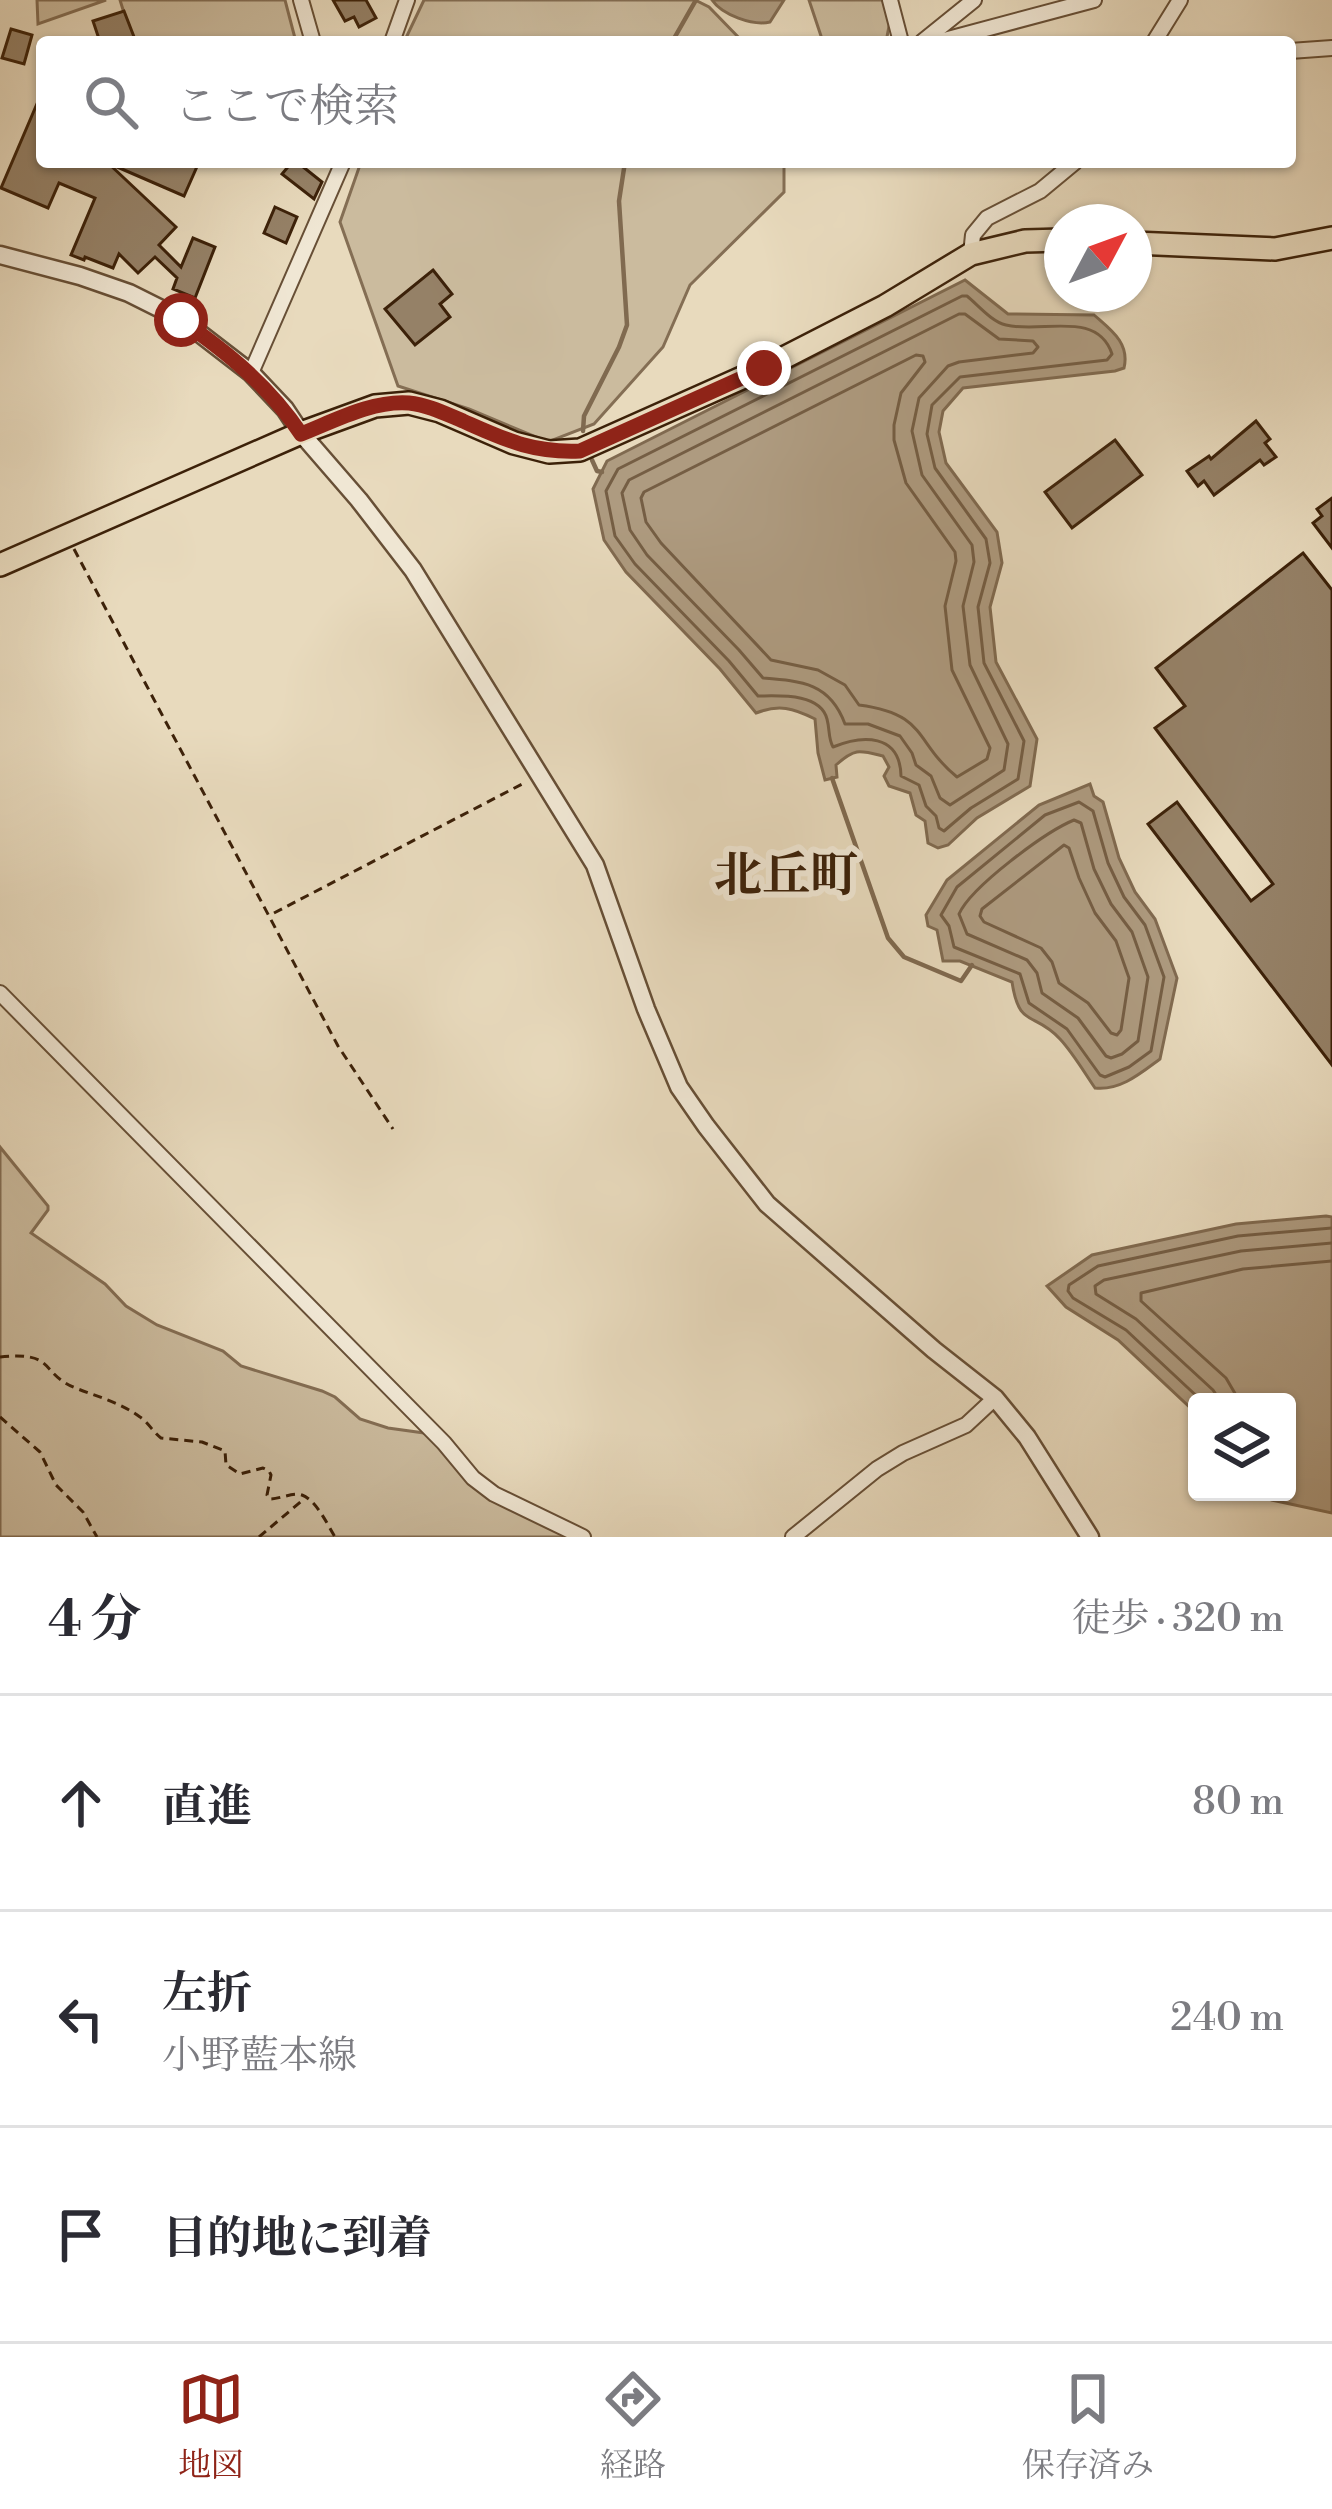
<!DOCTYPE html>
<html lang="ja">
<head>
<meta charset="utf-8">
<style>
  body { margin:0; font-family:"Libre Bodoni","Noto Serif JP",serif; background:#f7f7f7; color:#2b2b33 }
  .controls { position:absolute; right:36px; bottom:36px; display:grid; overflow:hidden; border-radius:12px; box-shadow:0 3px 9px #0004 }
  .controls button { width:108px; height:108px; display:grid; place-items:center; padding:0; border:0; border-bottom:3px solid #e1e1e2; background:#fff; color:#2b2b33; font:60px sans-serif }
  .compass { position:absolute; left:1044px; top:204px; width:108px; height:108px; border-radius:50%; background:#fff; box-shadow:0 3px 9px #0004; rotate:49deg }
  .stop { position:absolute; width:36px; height:36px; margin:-27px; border:9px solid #8f2418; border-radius:50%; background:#fff }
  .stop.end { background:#8f2418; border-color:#fff; box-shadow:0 3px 12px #0008 }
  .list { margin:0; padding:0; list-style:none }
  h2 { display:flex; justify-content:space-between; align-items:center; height:156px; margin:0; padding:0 48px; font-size:51px }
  h2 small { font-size:39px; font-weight:400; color:#7c7c81 }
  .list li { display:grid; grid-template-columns:78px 1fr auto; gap:36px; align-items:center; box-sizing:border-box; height:216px; padding:0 48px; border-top:3px solid #e1e1e2 }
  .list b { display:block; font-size:45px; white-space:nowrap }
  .list p { margin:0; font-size:39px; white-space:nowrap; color:#7c7c81 }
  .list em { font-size:39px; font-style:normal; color:#7c7c81 }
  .icon { flex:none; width:66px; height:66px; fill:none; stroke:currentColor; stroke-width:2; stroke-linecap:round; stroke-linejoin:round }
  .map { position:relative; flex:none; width:1332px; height:1537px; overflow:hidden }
  .search { position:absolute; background:#fff; box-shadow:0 3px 9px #0004; left:36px; right:36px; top:36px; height:132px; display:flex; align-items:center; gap:30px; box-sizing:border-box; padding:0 42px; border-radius:12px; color:#7c7c81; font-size:45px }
  .sheet { height:804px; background:#fff }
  nav { display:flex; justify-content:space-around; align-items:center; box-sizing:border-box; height:168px; border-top:3px solid #e1e1e2; background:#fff; font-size:33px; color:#7c7c81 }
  nav a { display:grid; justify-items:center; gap:6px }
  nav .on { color:#8f2418 }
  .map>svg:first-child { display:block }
</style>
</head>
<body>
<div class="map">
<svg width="1332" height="1537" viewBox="0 0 1332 1537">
  <rect width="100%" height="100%" fill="#e8dabd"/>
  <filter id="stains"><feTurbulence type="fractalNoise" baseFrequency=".00167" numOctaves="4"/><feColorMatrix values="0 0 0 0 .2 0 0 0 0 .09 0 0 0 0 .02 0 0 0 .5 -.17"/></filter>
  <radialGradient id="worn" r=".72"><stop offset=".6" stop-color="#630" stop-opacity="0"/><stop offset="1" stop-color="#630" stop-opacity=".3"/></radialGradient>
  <!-- green -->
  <g fill="#cbbb9e" stroke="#846e54" stroke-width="3">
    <path d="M 37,0 L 106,0 L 38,24 Z"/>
    <path d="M 120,0 L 285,0 L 296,42 L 133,42 Z"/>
    <path d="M 424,0 L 695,0 L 709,7 L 743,42 L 404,42 Z"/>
    <path d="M 809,0 L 894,0 L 886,42 L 823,42 Z"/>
    <path d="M 361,162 L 784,162 L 784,192 L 690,285 L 663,347 L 594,424 L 548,442 L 469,409 L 398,386 L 340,222 Z"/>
    <path d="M 0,1147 L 48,1206 L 48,1210 L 31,1233 L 105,1284 L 126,1306 L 157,1325 L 223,1351 L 241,1366 L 322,1391 L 335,1397 L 360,1419 L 388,1428 L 424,1433 L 432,1438 L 467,1479 L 572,1537 L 0,1537 Z"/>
  </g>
  <!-- water -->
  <g fill="#ae9b80" stroke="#806a50" stroke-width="3">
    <path d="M 712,0 L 784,0 L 770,22 C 753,26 722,15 712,0 Z"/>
    <path d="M 965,280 L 1008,314 L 1094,315 C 1111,330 1130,343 1124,368 L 1115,371 L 963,388 L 943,411 L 939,432 L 946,463 L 997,532 L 1002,563 L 990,607 L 996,662 L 1037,739 L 1030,786 L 977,818 L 948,845 L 938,848 L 928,843 L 925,821 L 916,815 L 910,793 L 889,786 L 884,776 L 889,767 L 883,756 C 859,750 855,748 836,765 L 837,777 L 825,780 L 818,753 L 815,719 C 793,708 779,704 756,713 L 720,669 L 626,572 L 604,540 L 593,489 L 607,461 Z"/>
    <path d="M 1090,784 L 1094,796 L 1103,802 L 1119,858 L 1135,892 L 1155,919 L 1177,978 L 1160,1059 C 1141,1073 1120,1091 1095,1088 C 1084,1072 1073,1053 1060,1039 C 1034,1011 1019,1029 1012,982 L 960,961 L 943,961 L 937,930 L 928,926 L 926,915 L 947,880 L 1039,805 Z"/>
    <path d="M 1326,1216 L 1332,1217 L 1332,1513 L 1267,1499 L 1260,1492 L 1287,1492 L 1287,1402 L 1197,1402 L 1197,1414 L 1118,1340 L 1066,1307 L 1047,1286 L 1092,1255 L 1236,1224 Z"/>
  </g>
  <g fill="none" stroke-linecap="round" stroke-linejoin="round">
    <!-- shore -->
    <g stroke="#755e44" stroke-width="3">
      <path d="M 962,296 L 967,296 C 978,305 992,322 1006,325 C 1041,334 1097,309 1112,354 L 1107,360 L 960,377 L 932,405 L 927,434 L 935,468 L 986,539 L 990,563 L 978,607 L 984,663 L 1024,741 L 1018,779 L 971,808 L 944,831 L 939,828 L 936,816 L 926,806 L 919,785 L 901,776 C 900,733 862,735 833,747 C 828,738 830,730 827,719 C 820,692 776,696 758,696 L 729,661 L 635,564 L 615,536 L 606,491 L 618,469 Z"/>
      <path d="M 959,314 L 965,314 L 999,339 L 1033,341 L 1038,347 L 1033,353 L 959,362 L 948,366 L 919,398 L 912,431 L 922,475 L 972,545 L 974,562 L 963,606 L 970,665 L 1008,744 L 1004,770 L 950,805 L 940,798 L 931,776 L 916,765 L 912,753 L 900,736 L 868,724 L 845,724 C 830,683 802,681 763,678 L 739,650 L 647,555 L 630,530 L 622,493 L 629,480 Z"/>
      <path d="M 916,355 L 923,356 L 925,362 L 901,393 L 894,425 L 894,440 L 906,483 L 955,552 L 956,561 L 945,606 L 952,670 L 990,748 L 987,759 L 957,777 C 914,742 928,714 859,705 L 845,685 L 818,670 L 771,660 L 661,543 L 646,522 L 641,498 L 644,492 Z"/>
      <path d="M 1079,802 L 1093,811 L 1108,863 L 1124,897 L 1145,925 L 1164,977 L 1151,1051 L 1129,1067 L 1105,1077 L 1100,1075 L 1067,1029 L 1029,1003 L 1020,974 L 954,947 L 949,926 L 941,915 L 957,887 L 1045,815 Z"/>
      <path d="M 1074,820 L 1081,823 L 1094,869 L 1111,904 L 1132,932 L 1148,977 L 1138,1041 L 1122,1054 L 1111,1058 L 1106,1056 L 1078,1018 L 1042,993 L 1037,973 L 1027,960 L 967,934 L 959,914 C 971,887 1045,832 1074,820 Z"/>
      <path d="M 1064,845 L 1069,848 L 1079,878 L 1095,913 L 1116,941 L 1129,978 L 1121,1030 L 1117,1035 L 1111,1033 L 1088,1003 L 1059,983 L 1052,962 L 1041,948 L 984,922 L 980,916 L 982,909 Z"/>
      <path d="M 1203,1402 L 1126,1330 L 1073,1298 L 1068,1291 L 1069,1285 L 1098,1266 L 1238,1236 L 1332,1228"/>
      <path d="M 1221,1402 L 1213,1390 L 1136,1319 L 1096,1294 L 1095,1286 L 1104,1280 L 1241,1251 L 1332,1243"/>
      <path d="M 1240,1402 L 1226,1378 L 1141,1301 L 1141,1293 L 1243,1269 L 1332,1261"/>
    </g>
    <!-- stream -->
    <g stroke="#806a50" stroke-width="4.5">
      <path d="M 672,42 L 696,0"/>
      <path d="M 583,431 L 584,416 L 619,347 L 627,325 L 619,201 L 625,162"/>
      <path d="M 592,460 L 597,471 L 602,472"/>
      <path d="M 832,778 L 888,938 L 904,957 L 961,981 L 972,965"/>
    </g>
  </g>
  <!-- building -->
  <g fill="#958167" stroke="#3c2109" stroke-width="3">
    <path d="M 333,0 L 366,0 L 376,18 L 359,27 L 354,17 L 345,21 Z"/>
    <path d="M 124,11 L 136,42 L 100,42 L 93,21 Z"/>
    <path d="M 11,29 L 32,35 L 24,64 L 2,58 Z"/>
    <path d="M 42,92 L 42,162 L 199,162 L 184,196 L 108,163 L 176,227 L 159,245 L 181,267 L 193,238 L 215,247 L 195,298 L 173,289 L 177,278 L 155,257 L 138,273 L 119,254 L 113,268 L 85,257 L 84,260 L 71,255 L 95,198 L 59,183 L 48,208 L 1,188 Z"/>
    <path d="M 292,162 L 297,162 L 322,182 L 314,199 L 282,174 Z"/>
    <path d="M 275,207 L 297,217 L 286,243 L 264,233 Z"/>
    <path d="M 433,270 L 452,294 L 440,304 L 450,317 L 415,345 L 385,309 Z"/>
    <path d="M 1256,421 L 1270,439 L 1265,443 L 1276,457 L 1264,465 L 1260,460 L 1214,495 L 1204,481 L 1198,486 L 1187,471 L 1209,456 L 1211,459 Z"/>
    <path d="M 1115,440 L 1142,475 L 1072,528 L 1045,492 Z"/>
    <path d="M 1332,498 L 1332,548 L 1313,523 L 1322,516 L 1317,509 Z"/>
    <path d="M 1303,553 L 1332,590 L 1332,1065 L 1148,824 L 1177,802 L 1251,901 L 1273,884 L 1155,728 L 1185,706 L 1156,668 Z"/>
  </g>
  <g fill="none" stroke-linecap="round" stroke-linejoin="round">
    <defs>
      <g id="minor">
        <path d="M 301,0 L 313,42"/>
        <path d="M 890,0 L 901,42"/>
        <path d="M 392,42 L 407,0"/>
        <path d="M 922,42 L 974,0"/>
        <path d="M 937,42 L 1094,0"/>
        <path d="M 1154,42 L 1180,0"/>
        <path d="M 1290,51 L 1332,48"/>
        <path d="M 971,254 L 973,235 L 987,218 L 1040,191 L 1075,162"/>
        <path d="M 251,373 L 343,162"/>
        <path d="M 0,993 L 444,1443 L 473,1478 L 494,1494 L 583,1537"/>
        <path d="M 793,1537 L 877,1469 L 903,1453 L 966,1425 L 995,1398"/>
      </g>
      <path id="tertiary" d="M 0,255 L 80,276 L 129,293 L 181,319 L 251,373 L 285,409 L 301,433 L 359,500 L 413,570 L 595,865 L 646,1009 L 679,1087 L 706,1126 L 767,1204 L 934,1350 L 995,1398 L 1027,1437 L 1090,1537"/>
      <g id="primary">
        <path d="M 1134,243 L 1275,249 L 1332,238"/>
        <path d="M 0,565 L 301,433 L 375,406 L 409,403 L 440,411 L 514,443 L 549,452 L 580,450 L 764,368 L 885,306 L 971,254 L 1025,241 L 1062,240"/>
      </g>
    </defs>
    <!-- minor casing -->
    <use href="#minor" stroke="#674f36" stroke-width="18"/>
    <!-- tertiary casing -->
    <use href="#tertiary" stroke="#674f36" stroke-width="21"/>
    <!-- primary casing -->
    <use href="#primary" stroke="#3c2109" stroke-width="26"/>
    <!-- path -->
    <g stroke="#3c2109" stroke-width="3" stroke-dasharray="9 6" stroke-linecap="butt">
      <path d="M 74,549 L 338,1046 L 393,1129"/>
      <path d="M 274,913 L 526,782"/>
      <path d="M 0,1357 C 58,1351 38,1374 78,1389 C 99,1397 121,1403 140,1417 C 148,1422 153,1432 161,1438 L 202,1442 L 225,1451 L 226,1465 L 240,1474 L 263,1468 L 269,1471 L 271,1475 L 267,1495 L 270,1499 C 280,1499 293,1492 302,1495 C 317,1501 327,1524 335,1537"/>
      <path d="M 0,1417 L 40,1452 L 56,1485 L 83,1512 L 97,1537"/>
      <path d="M 259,1537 L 304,1499"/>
    </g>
    <!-- minor -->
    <use href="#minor" stroke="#f0e7d4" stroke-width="14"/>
    <!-- tertiary -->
    <use href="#tertiary" stroke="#f0e7d4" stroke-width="16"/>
    <!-- primary -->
    <use href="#primary" stroke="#e8dabd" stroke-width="21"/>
  </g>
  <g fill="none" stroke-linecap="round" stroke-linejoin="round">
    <!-- route -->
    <path stroke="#8f2418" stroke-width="15" d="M 181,320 C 228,353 269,386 301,434 C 334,421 373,400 409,403 C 428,405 446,414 463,421 C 506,440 532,453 580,451 L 764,368"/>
  </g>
  <g text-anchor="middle" stroke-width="12" stroke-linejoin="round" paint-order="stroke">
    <!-- quarter labels -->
    <g font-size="48" font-weight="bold" fill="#3c2109" stroke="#f0e7d4">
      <text x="786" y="891">北丘町</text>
    </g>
  </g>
  <rect width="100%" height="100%" filter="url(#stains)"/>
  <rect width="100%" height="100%" fill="url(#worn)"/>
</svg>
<div class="controls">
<button><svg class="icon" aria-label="layers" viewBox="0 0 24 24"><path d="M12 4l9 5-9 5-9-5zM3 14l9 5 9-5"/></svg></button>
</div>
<svg class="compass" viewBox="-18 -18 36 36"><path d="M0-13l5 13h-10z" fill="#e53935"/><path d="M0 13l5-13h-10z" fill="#7c7c81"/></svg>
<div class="stop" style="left:181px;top:320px"></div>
<div class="stop end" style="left:764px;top:368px"></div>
<div class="search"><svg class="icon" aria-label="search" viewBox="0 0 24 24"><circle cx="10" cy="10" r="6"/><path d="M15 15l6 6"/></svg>ここで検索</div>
</div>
<section class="sheet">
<h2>4 分<small>徒歩 · 320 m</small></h2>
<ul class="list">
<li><svg class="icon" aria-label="ahead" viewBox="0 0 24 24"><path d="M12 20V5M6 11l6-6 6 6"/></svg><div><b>直進</b></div><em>80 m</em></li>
<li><svg class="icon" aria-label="left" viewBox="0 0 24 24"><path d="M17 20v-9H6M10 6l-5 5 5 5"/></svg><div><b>左折</b><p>小野藍本線</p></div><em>240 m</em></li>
<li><svg class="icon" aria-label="arrive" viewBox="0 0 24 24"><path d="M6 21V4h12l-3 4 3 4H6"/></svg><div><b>目的地に到着</b></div></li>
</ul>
</section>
<nav>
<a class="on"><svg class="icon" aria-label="map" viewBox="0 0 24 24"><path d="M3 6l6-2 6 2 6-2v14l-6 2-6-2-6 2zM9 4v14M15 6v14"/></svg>地図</a>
<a><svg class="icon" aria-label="directions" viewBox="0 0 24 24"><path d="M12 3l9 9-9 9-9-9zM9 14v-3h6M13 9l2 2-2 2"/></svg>経路</a>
<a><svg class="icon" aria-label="saved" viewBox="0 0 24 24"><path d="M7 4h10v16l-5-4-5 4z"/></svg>保存済み</a>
</nav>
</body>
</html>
